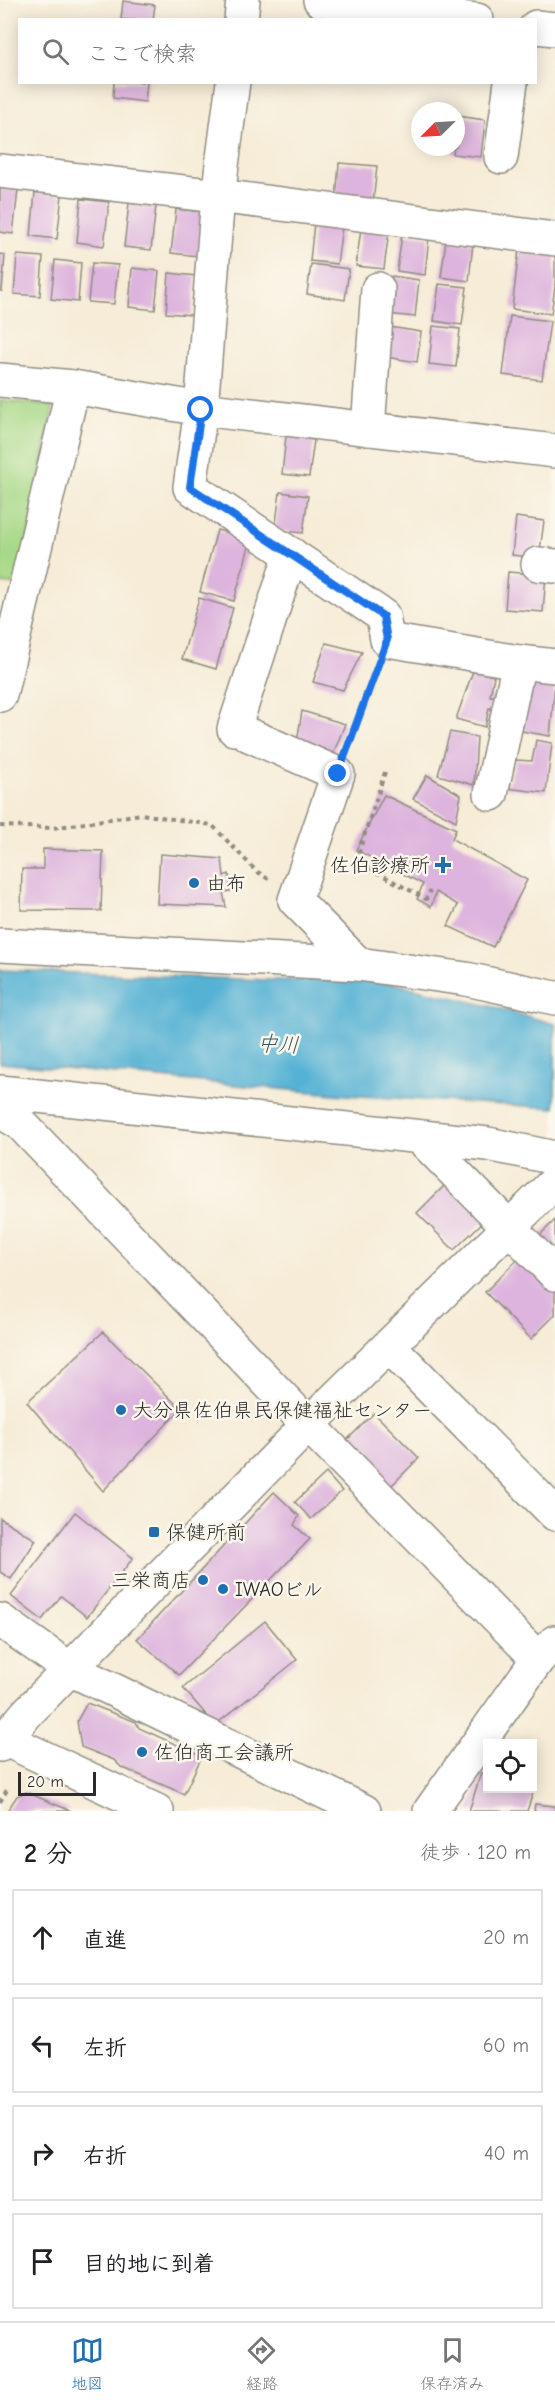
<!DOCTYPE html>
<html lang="ja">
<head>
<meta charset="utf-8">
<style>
  body { margin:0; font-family:"Comic Neue","Klee One",sans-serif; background:#f6f6f6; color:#202124 }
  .controls { position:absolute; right:18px; bottom:18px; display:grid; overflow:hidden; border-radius:0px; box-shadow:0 3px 15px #0003 }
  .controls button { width:54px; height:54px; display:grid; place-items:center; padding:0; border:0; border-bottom:2px solid #e0e0e0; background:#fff; color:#202124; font:30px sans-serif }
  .compass { position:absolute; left:411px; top:102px; width:54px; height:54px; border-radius:50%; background:#fff; box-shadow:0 3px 15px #0003; rotate:246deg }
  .scale { position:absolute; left:18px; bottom:15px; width:78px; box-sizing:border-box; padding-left:6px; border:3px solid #2b2b2b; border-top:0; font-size:16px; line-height:21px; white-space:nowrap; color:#2b2b2b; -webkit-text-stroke:4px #fbf7ec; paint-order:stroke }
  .stop { position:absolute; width:18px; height:18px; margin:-14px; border:4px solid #1a73e8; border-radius:50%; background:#fff }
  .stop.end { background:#1a73e8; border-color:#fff; box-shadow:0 2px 6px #0008 }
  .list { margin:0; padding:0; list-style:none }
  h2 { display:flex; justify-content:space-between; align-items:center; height:78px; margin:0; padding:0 24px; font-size:26px }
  h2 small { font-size:20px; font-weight:400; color:#757577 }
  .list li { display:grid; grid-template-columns:39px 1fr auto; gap:18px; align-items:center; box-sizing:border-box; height:96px; margin:0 12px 12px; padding:0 12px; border:2px solid #e0e0e0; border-radius:0px }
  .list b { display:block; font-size:22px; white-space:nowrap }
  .list em { font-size:20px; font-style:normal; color:#757577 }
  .icon { flex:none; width:33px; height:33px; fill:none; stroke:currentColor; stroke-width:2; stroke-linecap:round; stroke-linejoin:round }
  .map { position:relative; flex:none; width:555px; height:1811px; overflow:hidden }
  .search { position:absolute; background:#fff; box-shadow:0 3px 15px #0003; left:18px; right:18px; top:18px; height:66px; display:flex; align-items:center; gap:15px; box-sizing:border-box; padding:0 21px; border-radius:0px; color:#757577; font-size:22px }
  .sheet { height:510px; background:#fff }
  nav { display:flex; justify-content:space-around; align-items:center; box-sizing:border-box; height:84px; border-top:2px solid #e0e0e0; background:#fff; font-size:16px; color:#757577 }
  nav a { display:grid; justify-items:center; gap:3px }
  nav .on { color:#1f6fb2 }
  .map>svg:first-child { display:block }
</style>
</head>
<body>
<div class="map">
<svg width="555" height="1811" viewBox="0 0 555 1811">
  <rect width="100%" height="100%" fill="#fbf7ec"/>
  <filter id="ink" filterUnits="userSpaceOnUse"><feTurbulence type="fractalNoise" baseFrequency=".0167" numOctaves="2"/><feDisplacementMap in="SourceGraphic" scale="12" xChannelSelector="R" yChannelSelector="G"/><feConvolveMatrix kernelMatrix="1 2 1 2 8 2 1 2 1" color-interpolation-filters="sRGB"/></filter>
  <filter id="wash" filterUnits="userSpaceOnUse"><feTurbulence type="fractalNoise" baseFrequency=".008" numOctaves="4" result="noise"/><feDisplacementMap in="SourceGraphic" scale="24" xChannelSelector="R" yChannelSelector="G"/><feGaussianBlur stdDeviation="1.35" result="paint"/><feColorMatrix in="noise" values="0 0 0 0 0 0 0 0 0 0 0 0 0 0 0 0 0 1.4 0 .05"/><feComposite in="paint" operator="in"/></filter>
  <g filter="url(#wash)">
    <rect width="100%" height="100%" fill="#f6ecd7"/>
    <!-- green -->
    <path fill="#a8d988" stroke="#6a825a" stroke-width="1.5" d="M 0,400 L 53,406 L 19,585 L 0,583 Z"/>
    <!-- water -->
    <path fill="#56b2d4" stroke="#406e80" stroke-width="1.5" d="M 0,970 L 268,980 L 375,979 L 494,1007 L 555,1024 L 555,1108 L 344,1095 L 0,1063 Z"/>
    <g id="blocks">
      <!-- building -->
      <g fill="#ddb4dd">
        <path d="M 123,1 L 155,5 L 153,20 L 121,20 Z"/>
        <path d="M 114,82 L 147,82 L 145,102 L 113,98 Z"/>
        <path d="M 457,116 L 485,120 L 481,157 L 453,154 L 454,147 L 456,147 Z"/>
        <path d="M 339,163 L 377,166 L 373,204 L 336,200 Z"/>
        <path d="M 0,188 L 18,190 L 13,234 L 0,232 Z"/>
        <path d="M 35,192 L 62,195 L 57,239 L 31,236 Z"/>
        <path d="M 81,199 L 109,202 L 104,246 L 77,242 Z"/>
        <path d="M 129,203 L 156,206 L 151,250 L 124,247 Z"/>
        <path d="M 176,209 L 203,212 L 198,256 L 171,253 Z"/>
        <path d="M 314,223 L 342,227 L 337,264 L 310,261 Z"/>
        <path d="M 361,228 L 389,231 L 384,269 L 356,266 Z"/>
        <path d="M 402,234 L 429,237 L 425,275 L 397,271 Z"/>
        <path d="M 446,240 L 473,243 L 469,281 L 441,277 Z"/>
        <path d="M 519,249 L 555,254 L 555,287 L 551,314 L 512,309 Z"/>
        <path d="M 0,254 L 5,255 L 2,291 L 0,291 Z"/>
        <path d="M 17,255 L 43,257 L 40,296 L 14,294 Z"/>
        <path d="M 55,260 L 81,263 L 78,302 L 51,299 Z"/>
        <path d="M 92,263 L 118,265 L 114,304 L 88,302 Z"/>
        <path d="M 311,264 L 349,269 L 345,300 L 307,294 Z"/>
        <path d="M 132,268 L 159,271 L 155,310 L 129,307 Z"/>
        <path d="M 169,273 L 196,276 L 192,315 L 166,313 Z"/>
        <path d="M 392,276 L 419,280 L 415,317 L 387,314 Z"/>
        <path d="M 439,284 L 467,287 L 462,325 L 434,321 Z"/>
        <path d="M 510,316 L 550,321 L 542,380 L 503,375 Z"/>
        <path d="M 383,326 L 421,332 L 417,362 L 379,356 Z"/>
        <path d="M 433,326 L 460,329 L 456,367 L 429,364 Z"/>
        <path d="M 286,436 L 314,440 L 309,477 L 282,474 Z"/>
        <path d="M 280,492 L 308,496 L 303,533 L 275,530 Z"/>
        <path d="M 516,517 L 544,521 L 539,558 L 512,555 Z"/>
        <path d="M 217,530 L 251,539 L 234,601 L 200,592 Z"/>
        <path d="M 508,572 L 546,575 L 543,612 L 505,609 Z"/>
        <path d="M 199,598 L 233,608 L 216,669 L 182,659 Z"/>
        <path d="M 326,643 L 362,652 L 343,690 L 313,682 Z"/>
        <path d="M 473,671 L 494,676 L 490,696 L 497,696 L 496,708 L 489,708 L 485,727 L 456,719 Z"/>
        <path d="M 528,676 L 555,683 L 550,736 L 521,731 Z"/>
        <path d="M 302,711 L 345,724 L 332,757 L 297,742 Z"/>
        <path d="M 450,732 L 477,737 L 474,785 L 438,775 Z"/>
        <path d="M 536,740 L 552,743 L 546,793 L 507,788 L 516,760 L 532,761 Z"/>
        <path d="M 427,775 L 461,795 L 456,821 L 413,799 Z"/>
        <path d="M 384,795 L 456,829 L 452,839 L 527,880 L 493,947 L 448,926 L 458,905 L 436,892 L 431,907 L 417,899 L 423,884 L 356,850 Z"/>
        <path d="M 43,849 L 103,851 L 101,911 L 21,910 L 22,869 L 43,869 Z"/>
        <path d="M 160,854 L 222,859 L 224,876 L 229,874 L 231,891 L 223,892 L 226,907 L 157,904 Z"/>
        <path d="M 447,1183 L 484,1221 L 454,1250 L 417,1213 Z"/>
        <path d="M 555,1220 L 555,1258 L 536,1239 Z"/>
        <path d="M 521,1256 L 555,1290 L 555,1315 L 531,1339 L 485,1292 Z"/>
        <path d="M 103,1332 L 181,1409 L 103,1491 L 27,1402 Z"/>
        <path d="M 374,1413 L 419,1458 L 386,1491 L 341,1446 Z"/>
        <path d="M 326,1473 L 342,1491 L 311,1519 L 295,1502 Z"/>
        <path d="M 274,1492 L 299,1516 L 294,1525 L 310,1539 L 179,1675 L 137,1639 Z"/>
        <path d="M 75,1512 L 133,1558 L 87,1617 L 61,1596 L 42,1620 L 11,1596 Z"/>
        <path d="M 0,1518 L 36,1540 L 11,1579 L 0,1572 Z"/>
        <path d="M 265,1621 L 297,1660 L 215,1725 L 183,1688 Z"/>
        <path d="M 87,1703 L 136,1722 L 139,1728 L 202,1756 L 184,1794 L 121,1767 L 114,1760 L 81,1747 L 77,1721 Z"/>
        <path d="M 481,1773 L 488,1775 L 488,1788 L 534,1790 L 527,1811 L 469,1811 Z"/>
        <path d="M 26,1792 L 71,1811 L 7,1811 L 17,1796 Z"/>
        <path d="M 535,1804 L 555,1806 L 555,1811 L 534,1811 Z"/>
      </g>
    </g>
  </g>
  <g filter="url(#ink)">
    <use href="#blocks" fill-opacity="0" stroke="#908c81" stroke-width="1.5"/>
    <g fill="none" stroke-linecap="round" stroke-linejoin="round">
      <defs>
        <g id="minor">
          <path d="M 320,0 L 477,20"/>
          <path d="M 241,20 L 243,0"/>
          <path d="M 536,27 L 555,29"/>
          <path d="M 233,82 L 218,196 L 201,409 L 190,487 L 383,616 L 387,640 L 519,662 L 555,666"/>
          <path d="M 501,157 L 511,82"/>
          <path d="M 0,171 L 218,196 L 555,239"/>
          <path d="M 0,380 L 73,387 L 201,409 L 555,451"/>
          <path d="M 368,429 L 378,289"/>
          <path d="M 538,564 L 555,566"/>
          <path d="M 0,695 L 73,387"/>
          <path d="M 234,729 L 291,554"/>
          <path d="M 249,735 L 338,774 L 295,900 L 358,964"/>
          <path d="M 491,794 L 519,662"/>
          <path d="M 0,945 L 358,964 L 466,979 L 555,998"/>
          <path d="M 0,1092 L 488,1144 L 555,1158"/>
          <path d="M 0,1111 L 20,1123 L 299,1415 L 538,1659"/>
          <path d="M 420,1137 L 555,1274"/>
          <path d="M 389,1346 L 555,1514"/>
          <path d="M 0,1620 L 70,1669 L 364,1811"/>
          <path d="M 0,1737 L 157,1811"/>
          <path d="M 0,1745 L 27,1713 L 308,1425 L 555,1182"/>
          <path d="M 430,1811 L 538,1659 L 555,1642"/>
        </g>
      </defs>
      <!-- minor casing -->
      <use href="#minor" stroke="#908c81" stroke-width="36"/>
      <!-- path -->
      <g stroke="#908c81" stroke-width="4" stroke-dasharray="4.5 4.5" stroke-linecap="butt">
        <path d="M 348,748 L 377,667"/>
        <path d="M 385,772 L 356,861 L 426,899 L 430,891"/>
        <path d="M 0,826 L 53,828 L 141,814 L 212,825 L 255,870 L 271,881"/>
        <path d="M 0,1802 L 8,1788"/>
      </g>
      <!-- minor -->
      <use href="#minor" stroke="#fff" stroke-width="33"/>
    </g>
  </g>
  <g fill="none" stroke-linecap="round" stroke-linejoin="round" filter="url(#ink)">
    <!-- route -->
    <path stroke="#1a73e8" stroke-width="8" d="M 201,410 L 190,487 L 383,616 L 387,640 L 338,774"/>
  </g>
  <!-- markers -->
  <g fill="#1f6fb2" stroke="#fbf7ec" stroke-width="2">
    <path d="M440 856h6v6h6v6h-6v6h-6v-6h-6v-6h6z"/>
    <circle cx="194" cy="883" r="6"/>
    <circle cx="121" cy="1410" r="6"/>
    <rect x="148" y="1526" width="12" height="12" rx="3"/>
    <circle cx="203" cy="1580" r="6"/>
    <circle cx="223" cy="1589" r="6"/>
    <circle cx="142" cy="1752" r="6"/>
  </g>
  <g text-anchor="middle" stroke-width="5" stroke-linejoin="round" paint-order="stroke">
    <!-- poi labels -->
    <g font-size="20" fill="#2b2b2b" stroke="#fbf7ec" text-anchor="start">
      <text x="430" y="872" text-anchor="end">佐伯診療所</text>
      <text x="206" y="890">由布</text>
      <text x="133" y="1417">大分県佐伯県民保健福祉センター</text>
      <text x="166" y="1539">保健所前</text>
      <text x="191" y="1587" text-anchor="end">三栄商店</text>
      <text x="235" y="1596">IWAOビル</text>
      <text x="154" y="1759">佐伯商工会議所</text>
    </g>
    <!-- water labels -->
    <g font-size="21" font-style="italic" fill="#3a5a66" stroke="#fbf7ec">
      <text transform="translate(278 1044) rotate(3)" y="7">中川</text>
    </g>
  </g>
</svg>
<div class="controls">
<button><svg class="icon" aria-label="locate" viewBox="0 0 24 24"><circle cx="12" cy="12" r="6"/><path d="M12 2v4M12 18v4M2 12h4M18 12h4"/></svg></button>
</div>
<svg class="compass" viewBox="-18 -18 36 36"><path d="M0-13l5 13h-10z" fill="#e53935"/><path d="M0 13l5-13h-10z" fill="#757577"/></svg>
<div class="scale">20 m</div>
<div class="stop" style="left:201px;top:410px"></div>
<div class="stop end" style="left:338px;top:774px"></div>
<div class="search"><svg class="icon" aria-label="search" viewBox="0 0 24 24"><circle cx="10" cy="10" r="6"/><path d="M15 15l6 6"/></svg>ここで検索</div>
</div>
<section class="sheet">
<h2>2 分<small>徒歩 · 120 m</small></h2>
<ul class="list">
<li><svg class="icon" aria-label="ahead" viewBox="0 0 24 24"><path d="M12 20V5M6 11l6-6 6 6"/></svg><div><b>直進</b></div><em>20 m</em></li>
<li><svg class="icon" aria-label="left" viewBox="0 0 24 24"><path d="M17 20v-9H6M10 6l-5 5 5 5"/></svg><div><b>左折</b></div><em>60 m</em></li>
<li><svg class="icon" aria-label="right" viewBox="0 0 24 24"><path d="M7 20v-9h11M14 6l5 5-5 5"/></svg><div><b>右折</b></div><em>40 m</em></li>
<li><svg class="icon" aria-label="arrive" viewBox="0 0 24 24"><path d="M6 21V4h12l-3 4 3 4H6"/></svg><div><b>目的地に到着</b></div></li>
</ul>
</section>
<nav>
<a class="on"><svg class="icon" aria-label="map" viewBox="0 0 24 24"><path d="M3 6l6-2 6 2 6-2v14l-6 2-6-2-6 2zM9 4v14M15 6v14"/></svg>地図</a>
<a><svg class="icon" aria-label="directions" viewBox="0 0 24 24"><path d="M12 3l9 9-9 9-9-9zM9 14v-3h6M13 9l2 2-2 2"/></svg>経路</a>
<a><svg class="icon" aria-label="saved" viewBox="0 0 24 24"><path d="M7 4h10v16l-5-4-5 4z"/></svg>保存済み</a>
</nav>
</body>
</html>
